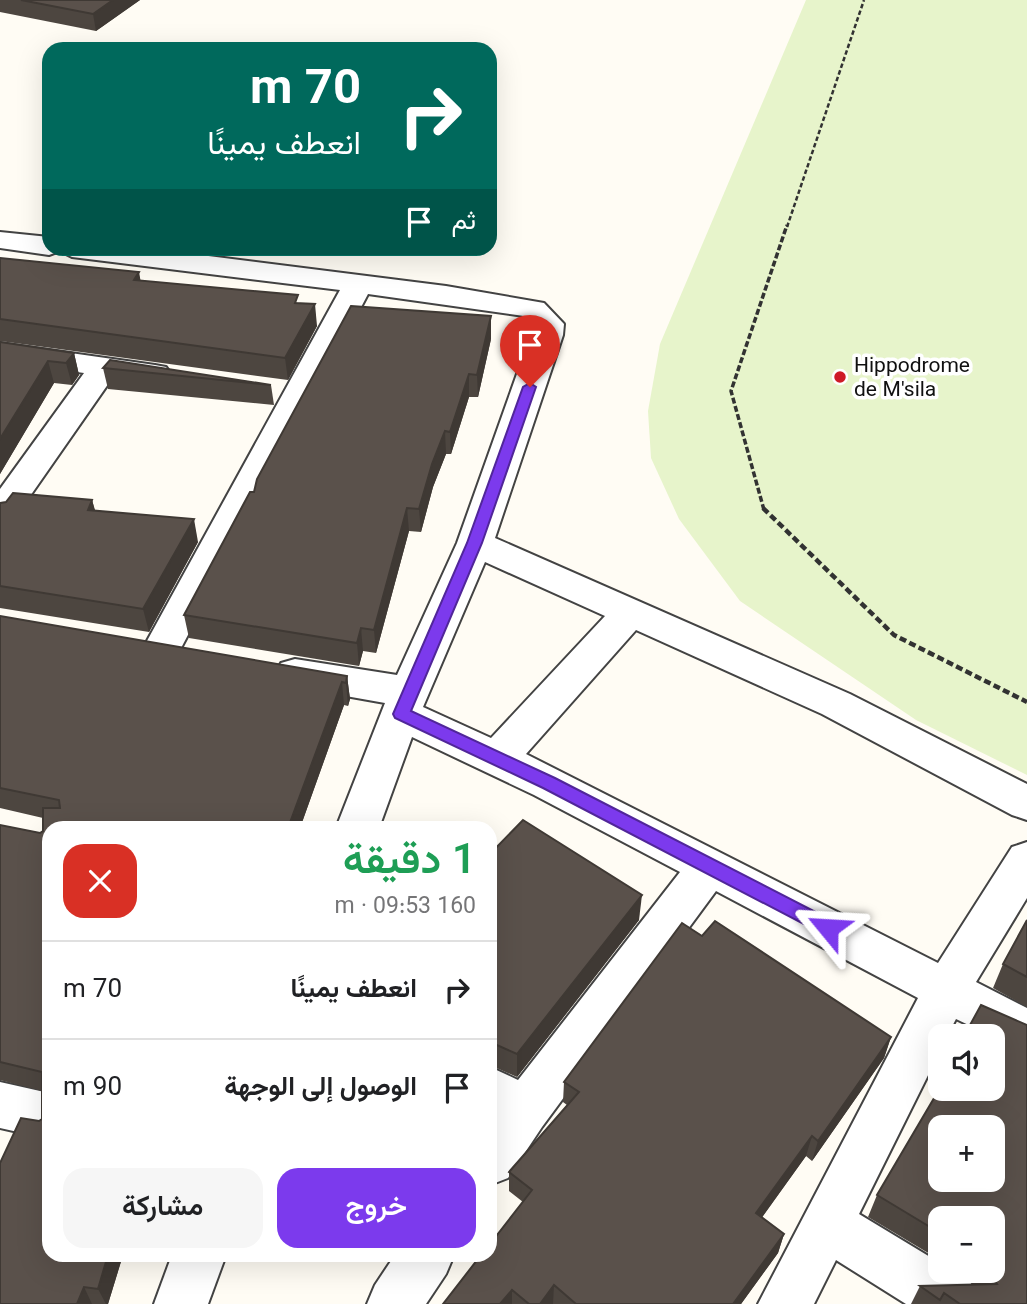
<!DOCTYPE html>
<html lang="ar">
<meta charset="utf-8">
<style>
:root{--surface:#fff;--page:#f6f6f6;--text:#202124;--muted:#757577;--line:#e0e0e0;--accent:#7c3aed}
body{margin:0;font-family:Georgia,Vazirmatn,serif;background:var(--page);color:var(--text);direction:rtl;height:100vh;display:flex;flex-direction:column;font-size:26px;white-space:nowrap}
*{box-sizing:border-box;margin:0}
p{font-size:23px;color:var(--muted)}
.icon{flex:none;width:38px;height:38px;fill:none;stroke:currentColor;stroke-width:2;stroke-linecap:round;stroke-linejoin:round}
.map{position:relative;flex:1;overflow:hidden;direction:ltr}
.details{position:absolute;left:42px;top:821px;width:455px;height:441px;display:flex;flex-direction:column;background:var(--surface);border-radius:21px;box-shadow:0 7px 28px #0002;direction:rtl}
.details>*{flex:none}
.top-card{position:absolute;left:42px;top:42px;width:455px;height:214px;border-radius:21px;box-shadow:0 7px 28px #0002;direction:rtl;background:#00695c;color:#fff;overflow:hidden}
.tools{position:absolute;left:928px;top:1024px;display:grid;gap:14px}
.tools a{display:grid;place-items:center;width:77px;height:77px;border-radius:14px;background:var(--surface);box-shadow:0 7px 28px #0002;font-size:35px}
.pin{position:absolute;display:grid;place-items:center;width:60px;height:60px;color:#fff;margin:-72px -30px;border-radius:50% 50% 50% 0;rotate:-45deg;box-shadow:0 0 7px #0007}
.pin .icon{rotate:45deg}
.me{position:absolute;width:77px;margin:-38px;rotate:297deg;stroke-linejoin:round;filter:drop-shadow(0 0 5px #0008)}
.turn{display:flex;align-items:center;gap:24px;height:147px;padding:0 21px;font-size:32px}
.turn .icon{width:91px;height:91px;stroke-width:2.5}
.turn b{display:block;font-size:49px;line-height:60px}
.then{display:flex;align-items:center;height:66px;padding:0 21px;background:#0003;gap:14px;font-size:26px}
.round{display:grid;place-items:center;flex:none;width:74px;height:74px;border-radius:21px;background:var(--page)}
.summary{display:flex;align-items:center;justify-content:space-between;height:119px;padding:0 21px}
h1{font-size:42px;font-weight:600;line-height:52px;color:#1e9e55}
.action{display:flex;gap:14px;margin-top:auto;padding:14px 21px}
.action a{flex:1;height:80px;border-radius:21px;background:var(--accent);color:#fff;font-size:28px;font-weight:600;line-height:80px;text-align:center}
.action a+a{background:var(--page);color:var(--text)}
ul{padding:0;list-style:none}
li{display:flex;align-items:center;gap:21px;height:98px;padding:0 21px;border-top:2px solid var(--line)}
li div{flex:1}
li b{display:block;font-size:26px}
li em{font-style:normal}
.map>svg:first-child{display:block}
.pitch{fill:#e7f4cb}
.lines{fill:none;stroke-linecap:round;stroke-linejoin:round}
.minor-casing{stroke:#434343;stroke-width:4}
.path-far2{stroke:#323232;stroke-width:2.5;stroke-dasharray:4.5 2.5;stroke-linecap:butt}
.path-far1{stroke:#323232;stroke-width:3.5;stroke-dasharray:6 2.5;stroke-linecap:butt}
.path{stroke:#323232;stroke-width:4.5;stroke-dasharray:7 3.5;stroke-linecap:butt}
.minor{fill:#fff;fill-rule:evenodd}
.wall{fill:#4d4640}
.shaded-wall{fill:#3f3934}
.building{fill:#5a514b;stroke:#3f3934;stroke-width:2;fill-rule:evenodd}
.route{fill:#7c3aed;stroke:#51269a;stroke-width:2}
.poi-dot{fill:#ce1a27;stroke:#fff;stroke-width:2.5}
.labels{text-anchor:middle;stroke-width:7;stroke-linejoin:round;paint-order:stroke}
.poi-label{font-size:21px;fill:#101010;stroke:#fff;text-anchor:start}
</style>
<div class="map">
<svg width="1027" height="1304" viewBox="0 0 1027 1304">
<rect width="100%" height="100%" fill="#fffcf4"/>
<path class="pitch" d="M 806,0 L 1027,0 L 1027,775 L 916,720 L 740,601 L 679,519 L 651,458 L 648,411 L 660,344 Z"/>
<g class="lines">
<g class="minor-casing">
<g id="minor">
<path d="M 0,232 L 49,237 L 49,248 L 145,248 L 446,286 L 544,303 L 564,324 L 563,335 L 495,538 L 850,694 L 1027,784 L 1027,820 L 1012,815 L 822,714 L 636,630 L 526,754 L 938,963 L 1012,847 L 1027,842 L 1027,898 L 976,982 L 1027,1008 L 1027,1053 L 956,1019 L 947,1036 L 940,1036 L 940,1051 L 859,1214 L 940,1263 L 940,1270 C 963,1270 975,1284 983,1304 L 906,1304 L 836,1260 L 814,1304 L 758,1304 L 918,998 L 716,891 L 542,1127 L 508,1178 L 490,1185 L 490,1067 L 518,1080 L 680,872 L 534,795 L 412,737 L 379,828 L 336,828 L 385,703 L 295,687 L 281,683 L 275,673 L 281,663 L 295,659 L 397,675 L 457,543 L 534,326 L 524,316 L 368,294 L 180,650 L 175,660 L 161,664 L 147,660 L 142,650 L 340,290 L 72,257 L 60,251 L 49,255 L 0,248 ZM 485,562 L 605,616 L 491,738 L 423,707 Z"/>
<path d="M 0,343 L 155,365 L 166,367 L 171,374 L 166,381 L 155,383 L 113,377 L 12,522 L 0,526 L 0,489 L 84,373 L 0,361 Z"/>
<path d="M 0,1082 L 49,1093 L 49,1139 L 0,1128 Z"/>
<path d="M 172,1255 L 226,1255 L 208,1304 L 154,1304 Z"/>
<path d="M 395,1255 L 454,1255 L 446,1274 L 426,1304 L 367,1304 L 375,1285 Z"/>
</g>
</g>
<path class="path-far2" d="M 787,227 L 864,0"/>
<path class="path-far1" d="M 764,510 L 731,391 L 787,225"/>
<path class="path" d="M 763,508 L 894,635 L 1027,702"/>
<use href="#minor" class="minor"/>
</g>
<g class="wall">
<path d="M 0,0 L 140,0 L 96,31 L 0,12 Z"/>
<path d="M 233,248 L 277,248 L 275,252 Z"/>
<path d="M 0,258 L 141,281 L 299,303 L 317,326 L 288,380 L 0,341 Z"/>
<path d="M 491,339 L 478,397 L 469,397 L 451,454 L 446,454 L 433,487 L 421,532 L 409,531 L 376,653 L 363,651 L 359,666 L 189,638 L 184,615 L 254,492 Z"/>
<path d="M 0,342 L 74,353 L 79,375 L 72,385 L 54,383 L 0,474 Z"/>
<path d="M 103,368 L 271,385 L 274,405 L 108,389 Z"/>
<path d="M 92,500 L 95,510 L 198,542 L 149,632 L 0,608 L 0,503 Z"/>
<path d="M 0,616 L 347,676 L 350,699 L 348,706 L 344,705 L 300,828 L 49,828 L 123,1255 L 108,1304 L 0,1304 L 39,1121 L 42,1119 L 42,1091 L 0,1080 L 0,825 L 40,833 L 43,831 L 43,818 L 0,808 Z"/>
<path d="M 490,854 L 639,920 L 517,1077 L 490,1065 Z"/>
<path d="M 1027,920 L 1027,1007 L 993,988 L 1003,964 Z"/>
<path d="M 702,936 L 891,1037 L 884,1058 L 812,1161 L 806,1156 L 762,1217 L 784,1234 L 778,1253 L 741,1304 L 443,1304 L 523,1202 L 509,1191 L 509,1172 L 567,1105 L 563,1102 L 564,1082 Z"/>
<path d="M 940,1088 L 1027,1304 L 911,1304 L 920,1286 L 973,1285 L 969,1277 L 957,1270 L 992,1270 L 992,1218 L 940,1218 L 940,1260 L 868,1217 L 877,1195 Z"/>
</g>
<g class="shaded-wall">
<path d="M 113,0 L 140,0 L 96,31 L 93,14 Z"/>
<path d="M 139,272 L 143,294 L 134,280 Z"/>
<path d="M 315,304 L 317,326 L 288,380 L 285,358 Z"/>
<path d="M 491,316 L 491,339 L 478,397 L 477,375 Z"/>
<path d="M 74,353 L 79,375 L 72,385 L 66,363 Z"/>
<path d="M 48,361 L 54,383 L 0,474 L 0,439 Z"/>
<path d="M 469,374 L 469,397 L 451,454 L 450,432 Z"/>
<path d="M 445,431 L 446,454 L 433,487 L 421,532 L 419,509 L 432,464 Z"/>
<path d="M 92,500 L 98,523 L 88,510 Z"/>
<path d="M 407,508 L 409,531 L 376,653 L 374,630 Z"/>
<path d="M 194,519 L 198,542 L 149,632 L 143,609 Z"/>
<path d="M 361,628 L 363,651 L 359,666 L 357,643 Z"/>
<path d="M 347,676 L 350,699 L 348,706 L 346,683 Z"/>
<path d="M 342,682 L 344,705 L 300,828 L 288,828 Z"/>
<path d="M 642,895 L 639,920 L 517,1077 L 517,1054 Z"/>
<path d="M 891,1037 L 884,1058 L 812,1161 L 818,1141 Z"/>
<path d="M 812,1136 L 806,1156 L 751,1233 L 756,1213 Z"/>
<path d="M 784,1234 L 778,1253 L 741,1304 L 733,1304 Z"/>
<path d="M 108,1255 L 123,1255 L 108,1304 L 106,1304 L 98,1289 Z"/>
<path d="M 554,1285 L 553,1304 L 540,1304 Z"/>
<path d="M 84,1287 L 92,1304 L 77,1304 Z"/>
<path d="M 512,1290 L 512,1304 L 500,1304 Z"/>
</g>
<g class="building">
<path d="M 21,0 L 113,0 L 93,14 Z"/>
<path d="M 0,258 L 139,272 L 134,280 L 298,295 L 295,303 L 315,304 L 285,358 L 0,319 Z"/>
<path d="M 351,306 L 491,316 L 477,375 L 469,374 L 450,432 L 445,431 L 432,464 L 419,509 L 407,508 L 374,630 L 361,628 L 357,643 L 184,615 L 250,492 L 254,492 L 257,479 Z"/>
<path d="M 0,342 L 74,353 L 66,363 L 48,361 L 0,439 Z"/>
<path d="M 110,360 L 271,385 L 103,368 Z"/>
<path d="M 13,493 L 92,500 L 88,510 L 194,519 L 143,609 L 0,586 L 0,503 L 6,502 Z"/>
<path d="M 0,616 L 347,676 L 346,683 L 342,682 L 288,828 L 49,828 L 49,1255 L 108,1255 L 98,1289 L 84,1287 L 77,1304 L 0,1304 L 0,1163 L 21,1118 L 39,1121 L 42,1119 L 42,1072 L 0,1062 L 0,825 L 40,833 L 43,831 L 43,808 L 60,808 L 59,800 L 0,788 Z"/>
<path d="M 523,820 L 642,895 L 517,1054 L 490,1042 L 490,854 Z"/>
<path d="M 1027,920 L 1027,977 L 1003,964 Z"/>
<path d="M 715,921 L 891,1037 L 818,1141 L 812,1136 L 756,1213 L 784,1234 L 733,1304 L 576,1304 L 554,1285 L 540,1304 L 529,1304 L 512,1290 L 500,1304 L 443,1304 L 481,1255 L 490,1255 L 490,1244 L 532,1190 L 509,1172 L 579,1092 L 564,1082 L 682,923 L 702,936 Z"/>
<path d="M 981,1005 L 1027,1025 L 1027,1304 L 960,1304 L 944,1293 L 940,1300 L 920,1286 L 997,1284 L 989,1270 L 992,1270 L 992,1218 L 940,1218 L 940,1233 L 877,1195 L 940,1088 L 992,1088 L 992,1036 L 964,1036 ZM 940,1127 L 992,1127 L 992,1180 L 940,1180 Z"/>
</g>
<path class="route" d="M 530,383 L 536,387 L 482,543 L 411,711 L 555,778 L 835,922 L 837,928 L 835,933 L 821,933 L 543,788 L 395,718 L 393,714 L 467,543 L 523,387 Z"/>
<circle class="poi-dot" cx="840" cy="377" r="7"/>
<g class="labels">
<g class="poi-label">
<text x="854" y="372">Hippodrome<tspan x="854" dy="24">de M'sila</tspan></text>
</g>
</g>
</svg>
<div class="tools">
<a><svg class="icon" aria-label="sound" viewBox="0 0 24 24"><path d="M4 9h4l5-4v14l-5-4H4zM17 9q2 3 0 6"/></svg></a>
<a>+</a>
<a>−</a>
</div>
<div class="pin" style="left:530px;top:387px;background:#d93025"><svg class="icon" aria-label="arrive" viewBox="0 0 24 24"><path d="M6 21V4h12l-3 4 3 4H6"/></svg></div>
<svg class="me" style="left:828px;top:928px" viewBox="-20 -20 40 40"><path d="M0-17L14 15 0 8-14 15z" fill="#7c3aed" stroke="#fff" stroke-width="4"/></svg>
<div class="top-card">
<div class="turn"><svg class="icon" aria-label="right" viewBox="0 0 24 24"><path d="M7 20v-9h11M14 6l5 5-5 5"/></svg><div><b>70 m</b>انعطف يمينًا</div></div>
<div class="then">ثم<svg class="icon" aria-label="arrive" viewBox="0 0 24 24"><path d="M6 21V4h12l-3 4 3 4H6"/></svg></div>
</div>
<section class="details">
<div class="summary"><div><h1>1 دقيقة</h1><p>160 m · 09:53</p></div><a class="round" style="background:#d93025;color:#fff"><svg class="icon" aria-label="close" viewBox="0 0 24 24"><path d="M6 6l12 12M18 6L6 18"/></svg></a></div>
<ul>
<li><svg class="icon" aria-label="right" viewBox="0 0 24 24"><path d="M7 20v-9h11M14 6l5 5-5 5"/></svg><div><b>انعطف يمينًا</b></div><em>70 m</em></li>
<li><svg class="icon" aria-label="arrive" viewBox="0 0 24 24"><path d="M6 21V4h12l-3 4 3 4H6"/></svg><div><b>الوصول إلى الوجهة</b></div><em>90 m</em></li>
</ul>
<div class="action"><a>خروج</a><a>مشاركة</a></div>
</section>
</div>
